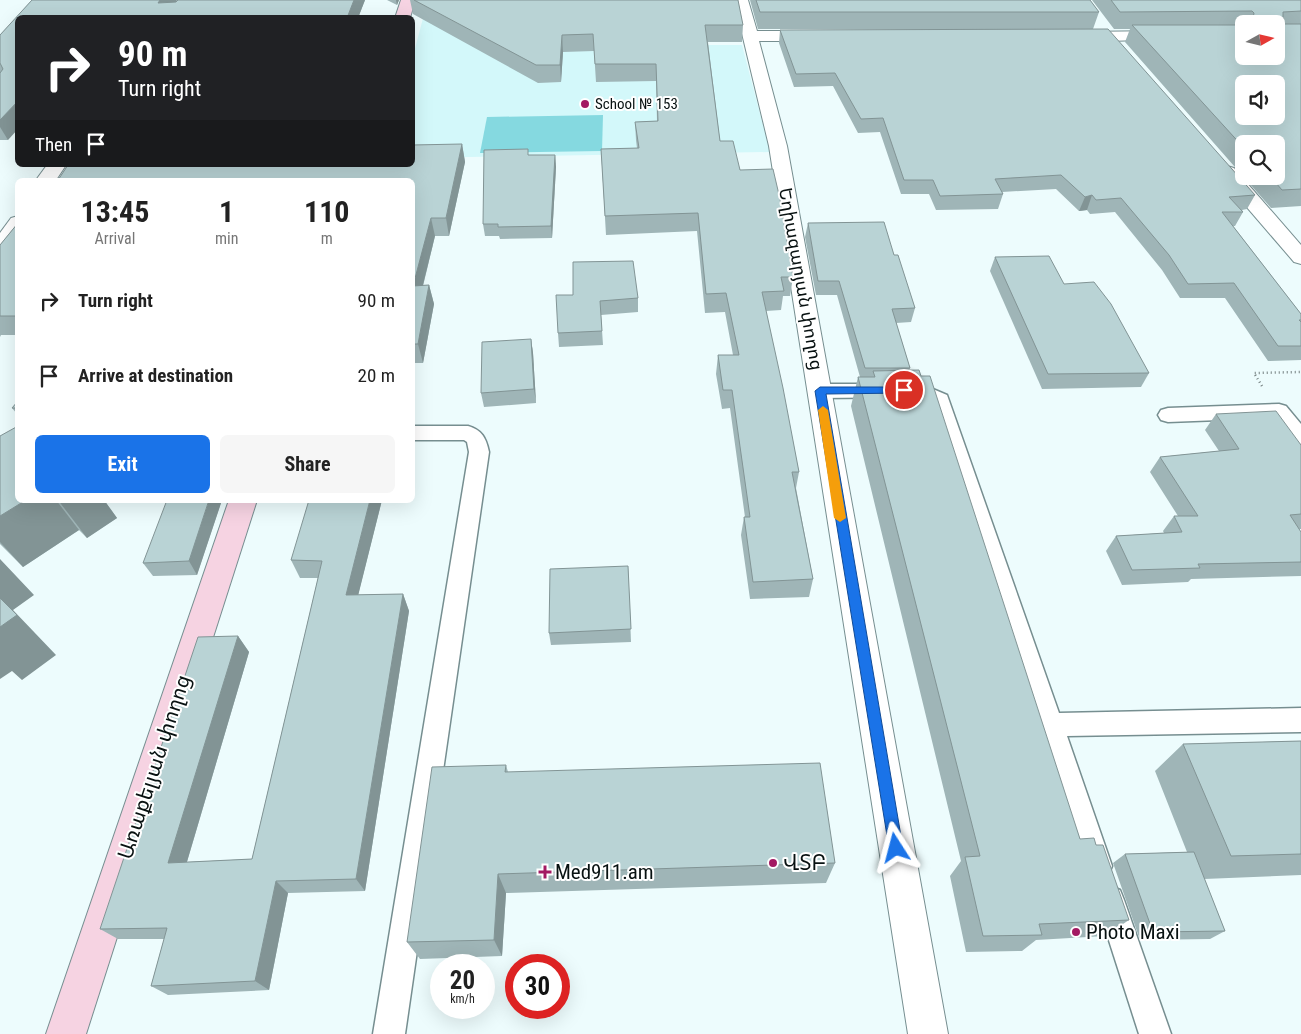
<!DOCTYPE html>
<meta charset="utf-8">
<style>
:root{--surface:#fff;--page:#f6f6f6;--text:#222;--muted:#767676;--accent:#1a73e8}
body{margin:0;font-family:"Roboto Condensed","Noto Sans Armenian",sans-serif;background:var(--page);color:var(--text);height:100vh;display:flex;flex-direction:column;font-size:19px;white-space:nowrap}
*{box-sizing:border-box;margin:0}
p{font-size:16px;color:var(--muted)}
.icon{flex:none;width:28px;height:28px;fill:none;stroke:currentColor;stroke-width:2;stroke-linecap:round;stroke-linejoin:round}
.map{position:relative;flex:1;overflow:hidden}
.drawer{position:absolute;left:15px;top:178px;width:400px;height:325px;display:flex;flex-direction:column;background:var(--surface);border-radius:8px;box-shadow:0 5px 20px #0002}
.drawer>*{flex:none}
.banner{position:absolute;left:15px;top:15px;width:400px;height:152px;border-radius:8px;box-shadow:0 5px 20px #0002;background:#202124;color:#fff;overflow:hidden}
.needle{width:32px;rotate:82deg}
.tools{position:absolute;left:1235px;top:15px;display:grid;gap:10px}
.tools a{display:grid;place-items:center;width:50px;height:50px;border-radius:8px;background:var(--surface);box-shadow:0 5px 20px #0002;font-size:25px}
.speed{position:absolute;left:430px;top:954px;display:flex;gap:10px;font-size:25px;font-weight:700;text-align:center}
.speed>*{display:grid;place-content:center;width:65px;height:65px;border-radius:50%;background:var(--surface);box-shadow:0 5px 20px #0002;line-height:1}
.speed small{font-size:12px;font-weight:400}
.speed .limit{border:8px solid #d22;background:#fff;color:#111}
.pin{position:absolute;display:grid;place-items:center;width:42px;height:42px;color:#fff;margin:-21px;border:2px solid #fff;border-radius:50%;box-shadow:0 1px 5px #0007}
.me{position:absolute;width:55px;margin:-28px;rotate:351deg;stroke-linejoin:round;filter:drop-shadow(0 0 4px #0008)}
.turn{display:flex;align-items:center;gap:18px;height:105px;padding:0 20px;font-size:22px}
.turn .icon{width:65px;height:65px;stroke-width:2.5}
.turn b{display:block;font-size:35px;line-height:42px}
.then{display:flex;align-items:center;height:48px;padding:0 20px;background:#0003;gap:10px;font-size:19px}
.eta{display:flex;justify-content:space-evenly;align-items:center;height:85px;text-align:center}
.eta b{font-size:30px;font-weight:700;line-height:35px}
.cta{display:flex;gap:10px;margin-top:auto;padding:10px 20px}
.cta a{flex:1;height:58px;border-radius:8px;background:var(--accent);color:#fff;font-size:20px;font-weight:700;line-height:58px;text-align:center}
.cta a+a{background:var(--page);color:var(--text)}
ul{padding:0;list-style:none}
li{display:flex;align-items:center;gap:15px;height:75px;padding:0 20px}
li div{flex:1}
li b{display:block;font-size:19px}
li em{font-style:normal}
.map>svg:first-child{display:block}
.built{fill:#d3f8fa}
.green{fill:#85d9e0}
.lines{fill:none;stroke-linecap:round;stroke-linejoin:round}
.lane-casing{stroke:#768e90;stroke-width:3}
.street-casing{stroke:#768e90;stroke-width:2}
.secondary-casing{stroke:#768e90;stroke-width:2}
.path{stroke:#748080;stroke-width:2.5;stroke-dasharray:1 3;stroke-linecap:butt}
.lane{fill:#fff;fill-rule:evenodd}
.street{fill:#fff;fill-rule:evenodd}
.secondary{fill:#f6d3e2;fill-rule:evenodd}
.wall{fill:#9fb5b7;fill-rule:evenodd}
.shaded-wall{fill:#829495}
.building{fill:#b9d3d5;stroke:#829495;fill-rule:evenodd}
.route{fill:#1a73e8;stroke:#114b97}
.slow{fill:#f59e0b}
.poi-dot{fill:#a31962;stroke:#fff;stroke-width:2}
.labels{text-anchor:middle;stroke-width:4;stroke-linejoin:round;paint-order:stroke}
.far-poi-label{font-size:15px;fill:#081111;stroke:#fff;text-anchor:start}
.street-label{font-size:18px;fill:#081111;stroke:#fff}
.near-street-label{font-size:21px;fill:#081111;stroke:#fff}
.near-poi-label{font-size:21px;fill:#081111;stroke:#fff;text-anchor:start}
</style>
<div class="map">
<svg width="1301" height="1034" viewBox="0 0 1301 1034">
<rect width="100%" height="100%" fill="#edfcfd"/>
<path class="built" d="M 564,0 L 704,45 L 742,45 L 770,152 L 413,158 L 413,56 L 426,7 Z"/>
<path class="green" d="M 603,115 L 602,151 L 480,153 L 487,117 Z"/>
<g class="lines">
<g class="lane-casing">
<g id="lane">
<path d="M 820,384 L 921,384 L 947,395 L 1059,713 L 1301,708 L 1301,732 L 1067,736 L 1112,866 L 1108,876 L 1098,880 L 1088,876 L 932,404 L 918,397 L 820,398 L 813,396 L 811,391 L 813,386 Z"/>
<path d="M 1279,404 L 1286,406 L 1301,424 L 1301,444 L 1294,442 L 1274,418 L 1168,422 L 1161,420 L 1158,415 L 1161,410 L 1168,408 Z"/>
<path d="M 412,426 L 468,426 C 482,430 486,438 489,452 L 405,1034 L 373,1034 L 469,452 L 467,442 L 464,440 L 412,440 Z"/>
<path d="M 1110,886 L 1120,890 L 1124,900 L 1171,1034 L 1139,1034 L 1096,900 L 1100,890 Z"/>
</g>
</g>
<g class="street-casing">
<g id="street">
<path d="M 734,0 L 748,0 L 757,31 L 817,31 L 825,36 L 817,41 L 759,41 L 787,146 L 948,1034 L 908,1034 L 769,146 Z"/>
<path d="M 1165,31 L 1173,36 L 1171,39 L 1078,42 L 1070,37 L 1078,32 Z"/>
<path d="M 47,165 L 66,165 L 56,180 L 36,180 Z"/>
<path d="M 1227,166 L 1234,168 L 1301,245 L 1301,264 L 1294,262 L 1220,176 L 1217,172 L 1220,168 Z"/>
<path d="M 18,216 L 18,238 L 7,252 L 0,254 L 0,233 L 11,218 Z"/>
</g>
</g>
<g class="secondary-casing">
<g id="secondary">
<path d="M 401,0 L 415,0 L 410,18 L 395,18 Z"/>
<path d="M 229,500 L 257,500 L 86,1034 L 46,1034 Z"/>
</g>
</g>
<path class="path" d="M 1262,386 L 1254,373 L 1301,372"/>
<use href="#lane" class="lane"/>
<use href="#street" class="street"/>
<use href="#secondary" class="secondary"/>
</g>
<g class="wall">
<path d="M 32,0 L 177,0 L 175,2 L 365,0 L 358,18 L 18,18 L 8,140 L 0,140 L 0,35 Z"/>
<path d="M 387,0 L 399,0 L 397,5 Z"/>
<path d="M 410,0 L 738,0 L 743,25 L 742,42 L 708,42 L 720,141 L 740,170 L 793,277 L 790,296 L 783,296 L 781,310 L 766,311 L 799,472 L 796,488 L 813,579 L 809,597 L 750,599 L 741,535 L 744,517 L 745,517 L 730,408 L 722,409 L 716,374 L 718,355 L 733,355 L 725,312 L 705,313 L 697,231 L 606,235 L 601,149 L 637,148 L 636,140 L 635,122 L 657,121 L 656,81 L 596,82 L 594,51 L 563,52 L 561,82 L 538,83 L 413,14 Z"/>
<path d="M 750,0 L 1090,0 L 1099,12 L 1093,29 L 1255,195 L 1247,209 L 1242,210 L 1243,212 L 1235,226 L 1233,226 L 1301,314 L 1301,360 L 1268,361 L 1225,298 L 1180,298 L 1162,270 L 1115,212 L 1090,214 L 1087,210 L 1079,211 L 1056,189 L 1002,192 L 1003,194 L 998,209 L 936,210 L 929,194 L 901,194 L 880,132 L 858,133 L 833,86 L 794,87 L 779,43 L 780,30 L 999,29 L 758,29 Z"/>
<path d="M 1092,0 L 1301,0 L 1301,206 L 1271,208 L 1125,42 L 1130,29 L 1114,29 ZM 1244,24 L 1276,24 L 1244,56 ZM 1244,144 L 1276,176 L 1244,176 Z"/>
<path d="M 462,144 L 465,162 L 449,236 L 435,236 L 423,286 L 429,285 L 434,304 L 423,363 L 415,363 L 412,373 L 412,165 Z"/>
<path d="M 529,155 L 555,155 L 556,167 L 552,238 L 500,239 L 499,236 L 485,236 L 483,224 Z"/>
<path d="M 18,223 L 18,335 L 1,335 L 0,337 L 0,245 Z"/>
<path d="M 808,223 L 894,255 L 915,308 L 911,322 L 896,323 L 910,368 L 909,370 L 1080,839 L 1096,845 L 1129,920 L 1105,936 L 1036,940 L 1022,951 L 966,952 L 950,876 L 961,861 L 851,406 L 858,377 L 860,377 L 837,295 L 816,295 L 805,237 Z"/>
<path d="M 995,257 L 1064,284 L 1149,373 L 1141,387 L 1042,389 L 990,271 Z"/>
<path d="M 573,295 L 638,298 L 638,312 L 601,315 L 603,345 L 559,347 L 558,333 Z"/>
<path d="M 531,339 L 533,353 L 536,403 L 484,407 L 481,393 Z"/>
<path d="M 18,401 L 18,415 L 12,408 Z"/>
<path d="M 1216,414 L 1301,445 L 1301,529 L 1299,529 L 1301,532 L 1301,576 L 1191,579 L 1188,582 L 1122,585 L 1106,551 L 1116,536 L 1164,533 L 1163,531 L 1174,516 L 1178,516 L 1150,472 L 1160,457 L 1219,451 L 1205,430 Z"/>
<path d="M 0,436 L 18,500 L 104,500 L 117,518 L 87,538 L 79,530 L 23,567 L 0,544 Z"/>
<path d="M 222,500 L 197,575 L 153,576 L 143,563 Z"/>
<path d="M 382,500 L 358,595 L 403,594 L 409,611 L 365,891 L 288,893 L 269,990 L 168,995 L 151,986 L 164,939 L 118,939 L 100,929 L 238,636 L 249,652 L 187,862 L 252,859 L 318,578 L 300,578 L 291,560 Z"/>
<path d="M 628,566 L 631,642 L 551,645 L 549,633 Z"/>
<path d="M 1301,741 L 1301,875 L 1204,879 L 1225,931 L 1210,939 L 1140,940 L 1113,863 L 1125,854 L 1187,852 L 1155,771 L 1183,744 Z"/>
<path d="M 506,765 L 508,772 L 835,863 L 826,883 L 506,893 L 502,956 L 420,959 L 407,942 Z"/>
</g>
<g class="shaded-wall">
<path d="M 160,0 L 177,0 L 166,18 L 158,3 Z"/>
<path d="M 354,0 L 365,0 L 358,18 L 347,18 Z"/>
<path d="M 396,0 L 399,0 L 397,5 Z"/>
<path d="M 562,35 L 563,52 L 561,82 L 560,65 Z"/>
<path d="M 18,101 L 18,129 L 8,140 L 0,127 L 0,120 Z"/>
<path d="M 462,144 L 465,162 L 449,236 L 446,218 Z"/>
<path d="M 555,155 L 556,167 L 552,238 L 551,226 Z"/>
<path d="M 1092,195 L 1087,210 L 1079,211 L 1085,197 Z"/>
<path d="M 431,218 L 435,236 L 418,305 L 413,286 Z"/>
<path d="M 429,285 L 434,304 L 423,363 L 418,344 Z"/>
<path d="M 531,339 L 533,353 L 536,403 L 534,389 Z"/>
<path d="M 412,354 L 415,363 L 412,373 Z"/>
<path d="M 26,500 L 56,500 L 79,530 L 23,567 L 0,542 L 0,516 Z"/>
<path d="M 58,500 L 104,500 L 117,518 L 87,538 Z"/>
<path d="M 209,500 L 222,500 L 197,575 L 189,561 Z"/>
<path d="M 370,500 L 382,500 L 354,612 L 346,595 Z"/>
<path d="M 0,559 L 34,595 L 13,610 L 56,655 L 22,680 L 12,671 L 0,679 Z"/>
<path d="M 403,594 L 409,611 L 365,891 L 356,879 Z"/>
<path d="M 238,636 L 249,652 L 183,875 L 168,863 Z"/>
<path d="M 498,874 L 506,893 L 502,956 L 494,940 Z"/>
<path d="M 276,881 L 288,893 L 269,990 L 255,981 Z"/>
</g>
<g class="building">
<path d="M 32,0 L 160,0 L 158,3 L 176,2 L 178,0 L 354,0 L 347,18 L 18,18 L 18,101 L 0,120 L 0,73 L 3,69 L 0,63 L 0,35 Z"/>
<path d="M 414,0 L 738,0 L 743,25 L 705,25 L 720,141 L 733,141 L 740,170 L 773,169 L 780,199 L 793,277 L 781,277 L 784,291 L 762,292 L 783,388 L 799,472 L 792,472 L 813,579 L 753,582 L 744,517 L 750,517 L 732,390 L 723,390 L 718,355 L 739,355 L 726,293 L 706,294 L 698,213 L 605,216 L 601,149 L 639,148 L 635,122 L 658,121 L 656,64 L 595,64 L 593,34 L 562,35 L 560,65 L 536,65 Z"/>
<path d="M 756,0 L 1090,0 L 1099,12 L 760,12 Z"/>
<path d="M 1111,0 L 1301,0 L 1301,11 L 1283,12 L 1283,24 L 1301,24 L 1301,189 L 1282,190 L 1270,176 L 1276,176 L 1276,144 L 1244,144 L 1244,148 L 1132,25 L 1244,25 L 1244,56 L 1276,56 L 1276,24 L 1252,24 L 1254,13 L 1252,11 L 1120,12 ZM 1244,84 L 1276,84 L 1276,116 L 1244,116 Z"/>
<path d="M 1108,29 L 1255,195 L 1229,197 L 1243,212 L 1222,212 L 1301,314 L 1301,320 L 1299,320 L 1301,322 L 1301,346 L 1278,346 L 1234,283 L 1188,284 L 1169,255 L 1121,198 L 1096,200 L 1092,195 L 1085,197 L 1061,175 L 995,179 L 1003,194 L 940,196 L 933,180 L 904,180 L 883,118 L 861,119 L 835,73 L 796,74 L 780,30 Z"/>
<path d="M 462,144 L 446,218 L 431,218 L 413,286 L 429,285 L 418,344 L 412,344 L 412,180 L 58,180 L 68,165 L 412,165 L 412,145 Z"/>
<path d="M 528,149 L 528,155 L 555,155 L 551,226 L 498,227 L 498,224 L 483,224 L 484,150 Z"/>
<path d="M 884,222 L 894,255 L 898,255 L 915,308 L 892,309 L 910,368 L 865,368 L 839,281 L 818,281 L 808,223 Z"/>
<path d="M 18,223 L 18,316 L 0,316 L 0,245 Z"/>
<path d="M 1049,256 L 1064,284 L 1094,282 L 1111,304 L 1149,373 L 1048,374 L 995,257 Z"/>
<path d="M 633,261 L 638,298 L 600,301 L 602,331 L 558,333 L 556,295 L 573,295 L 573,262 Z"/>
<path d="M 531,339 L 534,389 L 481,393 L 482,342 Z"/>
<path d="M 919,370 L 921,376 L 930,376 L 1080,839 L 1094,838 L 1096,845 L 1103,845 L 1129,920 L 1039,924 L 1042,935 L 983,936 L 965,857 L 980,856 L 858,377 L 875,377 L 873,371 Z"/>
<path d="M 18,401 L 18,408 L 12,408 Z"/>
<path d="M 1276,411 L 1301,445 L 1301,514 L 1290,515 L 1301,532 L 1301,562 L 1198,564 L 1200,568 L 1132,570 L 1116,536 L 1182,532 L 1174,516 L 1198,516 L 1160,457 L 1239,449 L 1216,414 Z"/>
<path d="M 18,426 L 18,500 L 26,500 L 0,516 L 0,436 Z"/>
<path d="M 167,500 L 209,500 L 189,561 L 143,563 Z"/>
<path d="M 309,500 L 370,500 L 346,595 L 403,594 L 356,879 L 276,881 L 255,981 L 151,986 L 167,928 L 100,929 L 198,637 L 238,636 L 168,863 L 252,859 L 322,561 L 291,560 Z"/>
<path d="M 628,566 L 631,629 L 549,633 L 550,569 Z"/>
<path d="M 0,598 L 17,615 L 0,627 Z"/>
<path d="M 1301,741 L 1301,854 L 1231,856 L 1183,744 Z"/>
<path d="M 820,763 L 835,863 L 498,874 L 494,940 L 407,942 L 432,767 L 506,765 L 505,772 Z"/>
<path d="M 1194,852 L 1225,931 L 1153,932 L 1125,854 Z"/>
</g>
<path class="route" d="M 820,387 L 904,387 L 910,390 L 904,393 L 826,394 L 903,848 L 901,853 L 896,855 L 891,853 L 889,848 L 815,391 Z"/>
<path class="slow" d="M 823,406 L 828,410 L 846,518 L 840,522 L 834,518 L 818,410 Z"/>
<g class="poi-dot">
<circle cx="585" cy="104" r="5"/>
<circle cx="773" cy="863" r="5"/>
<path d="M542.5 864.5h5v5h5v5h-5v5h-5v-5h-5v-5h5z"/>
<circle cx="1076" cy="932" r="5"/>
</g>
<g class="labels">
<g class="far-poi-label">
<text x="595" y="109">School № 153</text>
</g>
<g class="street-label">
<text transform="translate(801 279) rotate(80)" y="6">Եղիազարյան փողոց</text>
</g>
<g class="near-street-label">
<text transform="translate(154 767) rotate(-72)" y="7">Առաքելյան փողոց</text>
</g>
<g class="near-poi-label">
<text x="783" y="870">ՎՏԲ</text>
<text x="555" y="879">Med911.am</text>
<text x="1086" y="939">Photo Maxi</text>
</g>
</g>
</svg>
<div class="tools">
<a><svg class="needle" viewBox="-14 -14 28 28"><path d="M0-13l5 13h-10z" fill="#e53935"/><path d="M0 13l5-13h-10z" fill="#767676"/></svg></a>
<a><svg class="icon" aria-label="sound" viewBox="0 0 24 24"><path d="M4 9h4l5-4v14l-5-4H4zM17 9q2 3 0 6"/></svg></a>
<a><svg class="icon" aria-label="search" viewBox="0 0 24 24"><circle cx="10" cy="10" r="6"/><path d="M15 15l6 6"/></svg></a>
</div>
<div class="speed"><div>20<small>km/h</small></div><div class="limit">30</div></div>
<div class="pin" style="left:904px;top:390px;background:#d93025"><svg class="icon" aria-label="arrive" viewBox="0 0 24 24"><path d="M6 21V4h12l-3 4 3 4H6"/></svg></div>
<svg class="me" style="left:896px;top:848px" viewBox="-20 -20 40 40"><path d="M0-17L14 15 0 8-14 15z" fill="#1a73e8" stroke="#fff" stroke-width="4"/></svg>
<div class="banner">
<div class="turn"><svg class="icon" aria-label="right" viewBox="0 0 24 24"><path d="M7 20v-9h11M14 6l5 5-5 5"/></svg><div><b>90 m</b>Turn right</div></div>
<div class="then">Then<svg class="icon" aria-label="arrive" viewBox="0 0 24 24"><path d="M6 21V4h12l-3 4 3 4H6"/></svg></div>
</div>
<section class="drawer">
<div class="eta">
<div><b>13:45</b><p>Arrival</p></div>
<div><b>1</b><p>min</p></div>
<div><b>110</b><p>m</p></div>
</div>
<ul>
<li><svg class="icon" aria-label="right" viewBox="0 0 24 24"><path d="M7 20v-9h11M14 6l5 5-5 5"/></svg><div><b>Turn right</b></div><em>90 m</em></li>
<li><svg class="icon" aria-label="arrive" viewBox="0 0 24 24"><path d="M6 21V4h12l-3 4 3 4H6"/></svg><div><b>Arrive at destination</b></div><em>20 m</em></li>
</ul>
<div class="cta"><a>Exit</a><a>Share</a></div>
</section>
</div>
